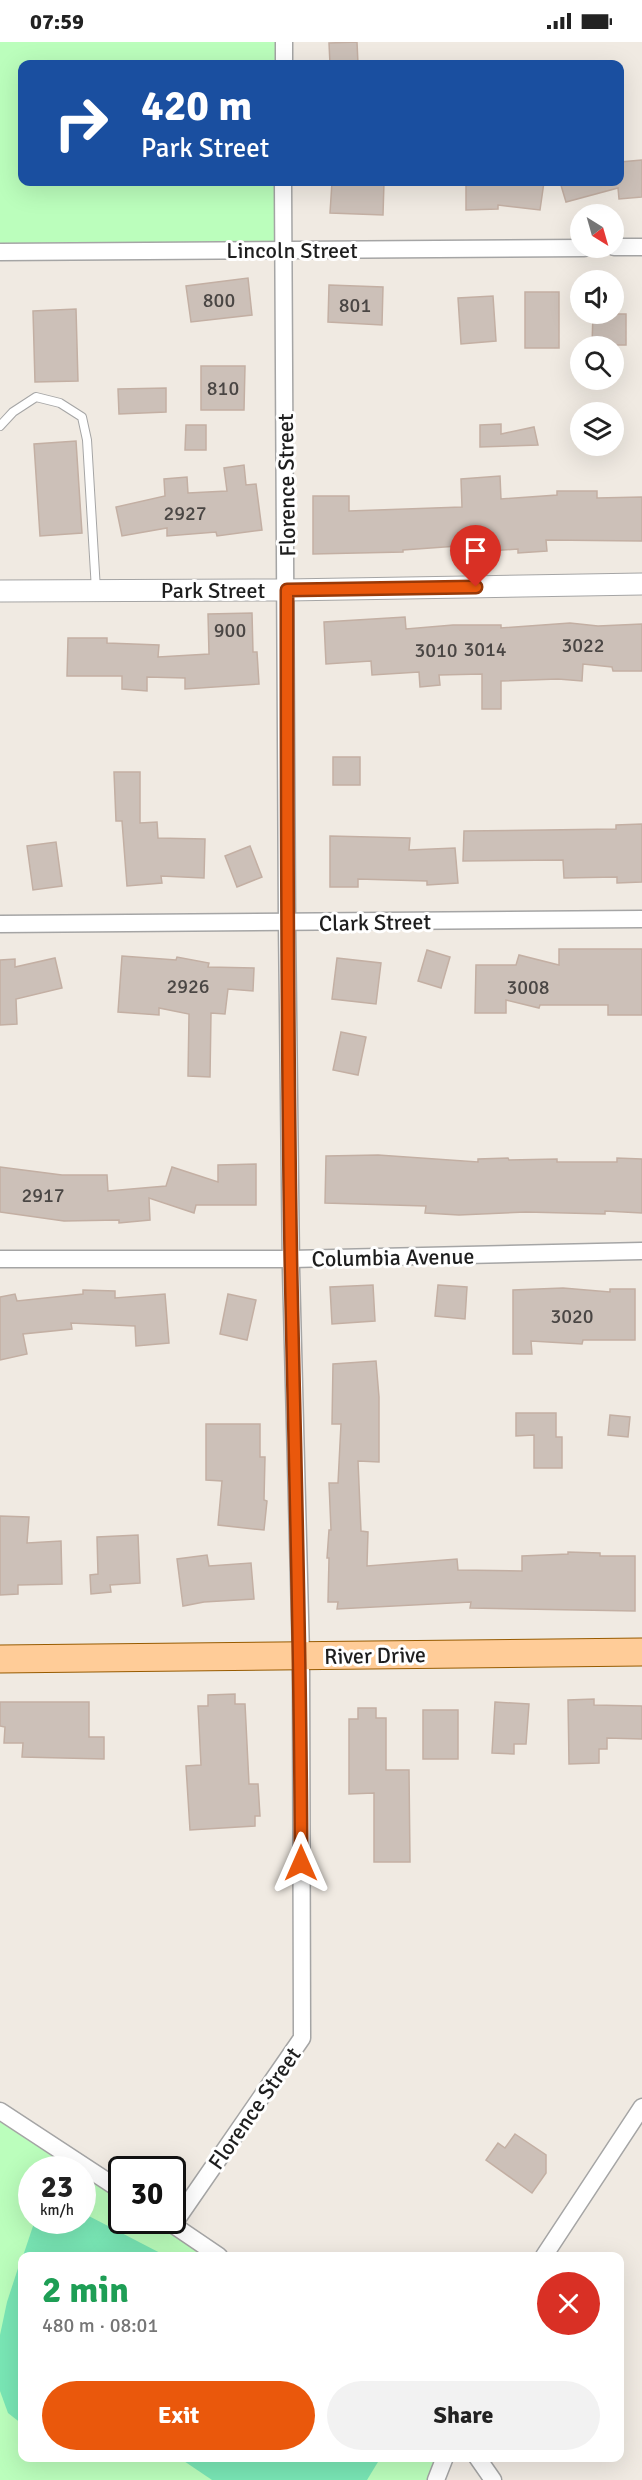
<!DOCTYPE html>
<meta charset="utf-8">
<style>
:root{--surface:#fff;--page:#f2f2f2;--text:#222;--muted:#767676;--accent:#ea580c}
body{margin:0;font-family:Signika,sans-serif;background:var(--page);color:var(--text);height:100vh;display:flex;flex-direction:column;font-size:22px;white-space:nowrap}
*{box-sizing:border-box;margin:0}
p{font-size:20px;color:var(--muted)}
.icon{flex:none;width:33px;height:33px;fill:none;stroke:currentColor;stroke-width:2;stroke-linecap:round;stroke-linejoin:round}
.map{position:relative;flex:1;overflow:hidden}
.panel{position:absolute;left:18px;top:2210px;width:606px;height:210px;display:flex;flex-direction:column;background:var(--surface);border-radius:12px;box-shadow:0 6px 24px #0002}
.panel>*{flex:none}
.banner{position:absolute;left:18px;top:18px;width:606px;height:126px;border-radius:12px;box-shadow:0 6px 24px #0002;background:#1a4fa0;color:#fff;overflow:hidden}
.needle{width:39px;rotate:143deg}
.fabs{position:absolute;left:570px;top:162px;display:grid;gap:12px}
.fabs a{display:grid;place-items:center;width:54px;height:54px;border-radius:50%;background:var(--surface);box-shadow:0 6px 24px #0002;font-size:30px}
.speed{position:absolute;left:18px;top:2114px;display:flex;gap:12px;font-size:30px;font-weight:700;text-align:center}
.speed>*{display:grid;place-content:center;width:78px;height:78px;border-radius:50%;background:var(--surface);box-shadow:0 6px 24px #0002;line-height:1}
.speed small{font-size:15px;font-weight:400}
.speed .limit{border:3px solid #111;border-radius:9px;background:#fff;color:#111}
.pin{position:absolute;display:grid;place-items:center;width:51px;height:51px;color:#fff;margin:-62px -26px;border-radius:50% 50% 50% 0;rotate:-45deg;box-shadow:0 0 6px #0007}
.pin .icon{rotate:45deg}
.me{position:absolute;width:66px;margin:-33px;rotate:0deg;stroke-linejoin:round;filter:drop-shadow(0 0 4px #0008)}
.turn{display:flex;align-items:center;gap:21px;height:126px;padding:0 24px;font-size:27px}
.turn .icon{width:78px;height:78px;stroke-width:2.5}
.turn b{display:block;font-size:42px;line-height:51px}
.round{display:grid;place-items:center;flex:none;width:63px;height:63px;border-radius:32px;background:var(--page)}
.head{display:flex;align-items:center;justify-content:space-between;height:102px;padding:0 24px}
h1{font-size:36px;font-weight:800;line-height:45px;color:#1e9e55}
.action{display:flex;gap:12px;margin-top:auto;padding:12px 24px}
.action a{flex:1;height:69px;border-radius:36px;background:var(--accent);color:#fff;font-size:24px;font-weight:800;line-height:69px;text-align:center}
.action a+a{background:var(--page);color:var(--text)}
.status{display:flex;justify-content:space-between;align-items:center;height:42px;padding:0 30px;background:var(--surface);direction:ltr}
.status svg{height:16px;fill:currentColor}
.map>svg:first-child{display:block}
.park{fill:#bbfebc;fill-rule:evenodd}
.pitch{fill:#79e6b5}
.building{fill:#ccc0b8;stroke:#c3afa3;stroke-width:1.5}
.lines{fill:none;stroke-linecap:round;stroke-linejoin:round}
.service-casing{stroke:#a5a5a5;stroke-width:10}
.minor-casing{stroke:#a5a5a5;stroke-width:19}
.tertiary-casing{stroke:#a5a5a5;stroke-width:23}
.primary-casing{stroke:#975b00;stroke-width:29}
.service{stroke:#fff;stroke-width:8}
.minor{stroke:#fff;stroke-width:16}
.tertiary{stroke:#fff;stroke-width:21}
.primary{stroke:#ffcc98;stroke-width:27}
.route-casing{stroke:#983908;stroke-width:15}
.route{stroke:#ea580c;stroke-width:10}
.labels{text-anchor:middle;stroke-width:6;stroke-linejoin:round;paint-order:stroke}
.number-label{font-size:20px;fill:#4a4644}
.street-label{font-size:22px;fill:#1e1e1e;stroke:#fff}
</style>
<div class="status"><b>07:59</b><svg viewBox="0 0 49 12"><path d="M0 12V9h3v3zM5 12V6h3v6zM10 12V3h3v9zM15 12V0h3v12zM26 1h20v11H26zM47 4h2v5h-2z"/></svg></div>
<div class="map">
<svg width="642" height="2438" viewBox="0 0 642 2438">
<rect width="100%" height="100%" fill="#f0eae2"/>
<g class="park">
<path d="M 0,0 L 284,0 L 284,22 L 22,22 L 22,140 L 283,140 L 283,208 L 0,210 Z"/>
<path d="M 0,2069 L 121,2149 L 122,2178 L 166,2178 L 219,2214 L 22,2214 L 22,2415 L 445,2415 L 437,2438 L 0,2438 ZM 32,2127 L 82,2127 L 82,2178 L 32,2178 Z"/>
</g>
<g class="pitch">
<path d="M 83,2171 L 166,2214 L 23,2214 L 35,2178 L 82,2178 Z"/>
<path d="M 22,2214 L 22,2382 L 8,2371 L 0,2349 L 0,2293 L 7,2260 Z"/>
<path d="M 178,2415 L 381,2415 L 367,2438 L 212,2438 Z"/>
</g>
<g class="building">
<path d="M 357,0 L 358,22 L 330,22 L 329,1 Z"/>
<path d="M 642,118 L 642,155 L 619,157 L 618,146 L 566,160 L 560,140 L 620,140 L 620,120 Z"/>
<path d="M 332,140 L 384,140 L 383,173 L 330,171 Z"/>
<path d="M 466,140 L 544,140 L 540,168 L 498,163 L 498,167 L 466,168 Z"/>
<path d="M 248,236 L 252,273 L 191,280 L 186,244 Z"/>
<path d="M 329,243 L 383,245 L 382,283 L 328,280 Z"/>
<rect x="525" y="250" width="34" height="56"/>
<path d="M 493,254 L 496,299 L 461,302 L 458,256 Z"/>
<path d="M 76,267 L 78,339 L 35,340 L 33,269 Z"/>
<path d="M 593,272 L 626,272 L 626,303 L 592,303 Z"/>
<path d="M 201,324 L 245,324 L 244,368 L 201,368 Z"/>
<path d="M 166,346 L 166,370 L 119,372 L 118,347 Z"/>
<path d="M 501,382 L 501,392 L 534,385 L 538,403 L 480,405 L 480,383 Z"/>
<path d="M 186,383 L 206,383 L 206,408 L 185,408 Z"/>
<path d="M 76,399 L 82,491 L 40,494 L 34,402 Z"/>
<path d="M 244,423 L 246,443 L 256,442 L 262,488 L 217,494 L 216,490 L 167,494 L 167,486 L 122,494 L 116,465 L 165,454 L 164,437 L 187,435 L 188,451 L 227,449 L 224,426 Z"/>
<path d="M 500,434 L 501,457 L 557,453 L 557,449 L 597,449 L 597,456 L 642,455 L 642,499 L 546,498 L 547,509 L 518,511 L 518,507 L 473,510 L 472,503 L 403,508 L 403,510 L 313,512 L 313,454 L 349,454 L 349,469 L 462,465 L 461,437 Z"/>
<path d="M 252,571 L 253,610 L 257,610 L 259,642 L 185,647 L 185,636 L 147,635 L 147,649 L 122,647 L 122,634 L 67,634 L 68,596 L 107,596 L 107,601 L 159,603 L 158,615 L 209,612 L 208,572 Z"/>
<path d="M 405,575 L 406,587 L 453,583 L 501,583 L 501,586 L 570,581 L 598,584 L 642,582 L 642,629 L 613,629 L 612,625 L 583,622 L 582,639 L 558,637 L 501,639 L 501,667 L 482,667 L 482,632 L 439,633 L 440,643 L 420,645 L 419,630 L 372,633 L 371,619 L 326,622 L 324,580 Z"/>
<rect x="333" y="715" width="27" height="28"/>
<path d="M 114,730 L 140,730 L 140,781 L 157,780 L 158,796 L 205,797 L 204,836 L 161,834 L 162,841 L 127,844 L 122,779 L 116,779 Z"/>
<path d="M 642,782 L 642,840 L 617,841 L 617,835 L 564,836 L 563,818 L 463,819 L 464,789 L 616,787 L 616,783 Z"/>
<path d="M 330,794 L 410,796 L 409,808 L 455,806 L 458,841 L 427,843 L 427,839 L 358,837 L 358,845 L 330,845 Z"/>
<path d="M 56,800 L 62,844 L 33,848 L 27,804 Z"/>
<path d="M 250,804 L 262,835 L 237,845 L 225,814 Z"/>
<path d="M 559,907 L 642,907 L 642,973 L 608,973 L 608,963 L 540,963 L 539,966 L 506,958 L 506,971 L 475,971 L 476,923 L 516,923 L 519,913 L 559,923 Z"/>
<path d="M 427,908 L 450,915 L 441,946 L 418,939 Z"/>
<path d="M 122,914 L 176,918 L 177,915 L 209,921 L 208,925 L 254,926 L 253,949 L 228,947 L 225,972 L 211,971 L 210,1035 L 188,1034 L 189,972 L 159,966 L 159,973 L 118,970 Z"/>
<path d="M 55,916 L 62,946 L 16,957 L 17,982 L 0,983 L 0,918 L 15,917 L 15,925 Z"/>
<path d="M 337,916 L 381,921 L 376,962 L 332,957 Z"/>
<path d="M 341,990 L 366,995 L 358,1033 L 333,1028 Z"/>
<path d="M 378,1113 L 478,1120 L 478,1117 L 508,1116 L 509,1118 L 557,1117 L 557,1120 L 617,1120 L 617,1116 L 642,1117 L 642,1171 L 605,1169 L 605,1172 L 526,1170 L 459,1173 L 425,1171 L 426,1164 L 325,1161 L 326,1114 Z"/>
<path d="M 256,1122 L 256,1163 L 196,1163 L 194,1171 L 149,1156 L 150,1178 L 119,1181 L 119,1178 L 64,1179 L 0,1170 L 0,1125 L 62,1133 L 107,1133 L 108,1149 L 166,1144 L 172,1125 L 218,1140 L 218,1123 Z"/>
<path d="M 373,1243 L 375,1279 L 332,1282 L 330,1245 Z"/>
<path d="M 438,1243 L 467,1245 L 465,1277 L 435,1274 Z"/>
<path d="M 563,1246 L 610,1250 L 610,1247 L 635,1247 L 635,1298 L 583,1298 L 582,1302 L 531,1299 L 532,1312 L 513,1312 L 513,1248 Z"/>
<path d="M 83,1248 L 115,1249 L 115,1256 L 165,1252 L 169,1301 L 136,1304 L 135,1284 L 71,1281 L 72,1287 L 23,1292 L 27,1312 L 0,1318 L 0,1255 L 15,1252 L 17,1259 L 83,1252 Z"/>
<path d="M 228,1252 L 256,1258 L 247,1298 L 220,1292 Z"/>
<path d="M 376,1319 L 379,1355 L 379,1420 L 358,1419 L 361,1489 L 368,1490 L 367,1524 L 457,1517 L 458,1528 L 522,1529 L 522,1514 L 568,1512 L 568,1510 L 600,1511 L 600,1514 L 635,1514 L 635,1569 L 470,1566 L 471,1560 L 337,1567 L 338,1560 L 328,1560 L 329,1516 L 327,1516 L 329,1488 L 331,1488 L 329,1441 L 338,1441 L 341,1382 L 332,1382 L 333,1322 Z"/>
<path d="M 516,1371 L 556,1371 L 556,1395 L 562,1395 L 562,1426 L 534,1426 L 534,1393 L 516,1394 Z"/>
<path d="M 610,1373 L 630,1375 L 628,1395 L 608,1393 Z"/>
<path d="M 206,1382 L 260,1382 L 260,1415 L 265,1415 L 264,1458 L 267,1459 L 264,1488 L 218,1483 L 222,1439 L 206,1438 Z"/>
<path d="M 0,1474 L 29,1475 L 27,1501 L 61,1499 L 62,1542 L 18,1543 L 18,1552 L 0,1553 Z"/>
<path d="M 138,1493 L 140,1541 L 110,1543 L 111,1550 L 91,1552 L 90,1533 L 98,1532 L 97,1495 Z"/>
<path d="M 207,1513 L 209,1524 L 251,1521 L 254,1557 L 204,1560 L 183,1564 L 177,1517 Z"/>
<path d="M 235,1652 L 235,1662 L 245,1662 L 249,1742 L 258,1742 L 260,1774 L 255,1774 L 255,1784 L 190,1788 L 186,1724 L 201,1723 L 198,1664 L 208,1664 L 208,1653 Z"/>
<path d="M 594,1657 L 594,1663 L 642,1664 L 642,1697 L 607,1696 L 607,1707 L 599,1707 L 599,1721 L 569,1722 L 568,1658 Z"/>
<path d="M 0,1660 L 89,1660 L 89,1695 L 104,1695 L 104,1717 L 22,1715 L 23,1701 L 4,1701 L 5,1685 L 0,1684 Z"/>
<path d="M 495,1660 L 529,1662 L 526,1702 L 514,1702 L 514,1712 L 492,1711 Z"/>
<path d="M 358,1666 L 376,1666 L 376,1676 L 386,1676 L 386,1728 L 409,1728 L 410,1820 L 374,1820 L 374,1751 L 349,1752 L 349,1677 L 358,1677 Z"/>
<rect x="423" y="1668" width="35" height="49"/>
<path d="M 515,2092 L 546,2113 L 546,2131 L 532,2151 L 486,2118 L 498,2101 L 505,2106 Z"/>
</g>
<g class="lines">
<g class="service-casing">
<path id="service" d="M 0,384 L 13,370 L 36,355 L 60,361 L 82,375 L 87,398 L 96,548"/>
</g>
<g class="minor-casing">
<g id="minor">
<path d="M 284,22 L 284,0"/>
<path d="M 614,205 L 642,205"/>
<path d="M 0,210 L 584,206"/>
<path d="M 0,882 L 642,877"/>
<path d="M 0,1217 L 291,1217 L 642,1209"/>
<path d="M 0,2069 L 122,2149"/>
<path d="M 166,2178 L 219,2214"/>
<path d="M 173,2183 L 302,1996 L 301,1614 L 291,1228 L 287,881 L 283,140"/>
<path d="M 544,2214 L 642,2065"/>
<path d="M 477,2415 L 493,2438"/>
<path d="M 436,2438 L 445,2415"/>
</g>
</g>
<g class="tertiary-casing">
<path id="tertiary" d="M 0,549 L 287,548 L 642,542"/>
</g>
<g class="primary-casing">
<path id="primary" d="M 0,1617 L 642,1610"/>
</g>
<use href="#service" class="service"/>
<use href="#minor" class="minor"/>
<use href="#tertiary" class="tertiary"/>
<use href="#primary" class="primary"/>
</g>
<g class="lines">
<g class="route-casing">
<path id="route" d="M 301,1821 C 301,1623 295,1425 291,1226 C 287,1000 287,774 287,548 L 476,545"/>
</g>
<use href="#route" class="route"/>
</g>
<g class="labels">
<g class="number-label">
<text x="219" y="265">800</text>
<text x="355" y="270">801</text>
<text x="223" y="353">810</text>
<text x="185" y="478">2927</text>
<text x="230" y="595">900</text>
<text x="583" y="610">3022</text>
<text x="485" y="614">3014</text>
<text x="436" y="615">3010</text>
<text x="188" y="951">2926</text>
<text x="528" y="952">3008</text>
<text x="43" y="1160">2917</text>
<text x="572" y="1281">3020</text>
</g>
<g class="street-label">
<text x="292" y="216">Lincoln Street</text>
<text transform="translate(286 443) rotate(-91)" y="8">Florence Street</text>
<text x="213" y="556">Park Street</text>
<text transform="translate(375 880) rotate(-1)" y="8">Clark Street</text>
<text transform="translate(393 1215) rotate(-1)" y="8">Columbia Avenue</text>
<text transform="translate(375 1613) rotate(-1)" y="8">River Drive</text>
<text transform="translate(254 2066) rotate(-55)" y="8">Florence Street</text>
</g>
</g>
</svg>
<div class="fabs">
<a><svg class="needle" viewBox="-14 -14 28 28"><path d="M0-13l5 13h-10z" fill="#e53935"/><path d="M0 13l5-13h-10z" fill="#767676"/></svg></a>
<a><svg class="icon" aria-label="sound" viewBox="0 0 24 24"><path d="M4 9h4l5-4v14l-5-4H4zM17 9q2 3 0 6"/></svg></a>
<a><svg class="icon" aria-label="search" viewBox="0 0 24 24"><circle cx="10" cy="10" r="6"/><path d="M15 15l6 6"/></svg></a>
<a><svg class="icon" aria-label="layers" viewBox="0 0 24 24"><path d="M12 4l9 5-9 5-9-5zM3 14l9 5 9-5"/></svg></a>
</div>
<div class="speed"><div>23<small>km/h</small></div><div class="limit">30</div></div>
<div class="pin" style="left:476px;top:545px;background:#d93025"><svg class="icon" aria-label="arrive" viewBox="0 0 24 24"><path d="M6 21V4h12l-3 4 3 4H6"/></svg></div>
<svg class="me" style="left:301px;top:1821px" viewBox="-20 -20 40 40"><path d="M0-17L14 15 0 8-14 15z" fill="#ea580c" stroke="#fff" stroke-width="4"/></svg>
<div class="banner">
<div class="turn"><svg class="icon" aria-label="right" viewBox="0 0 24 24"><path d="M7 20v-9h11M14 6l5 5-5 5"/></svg><div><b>420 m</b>Park Street</div></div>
</div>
<section class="panel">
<div class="head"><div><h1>2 min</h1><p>480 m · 08:01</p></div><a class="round" style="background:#d93025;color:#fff"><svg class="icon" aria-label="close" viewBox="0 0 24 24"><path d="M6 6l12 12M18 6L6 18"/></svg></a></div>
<div class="action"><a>Exit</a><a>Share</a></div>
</section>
</div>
